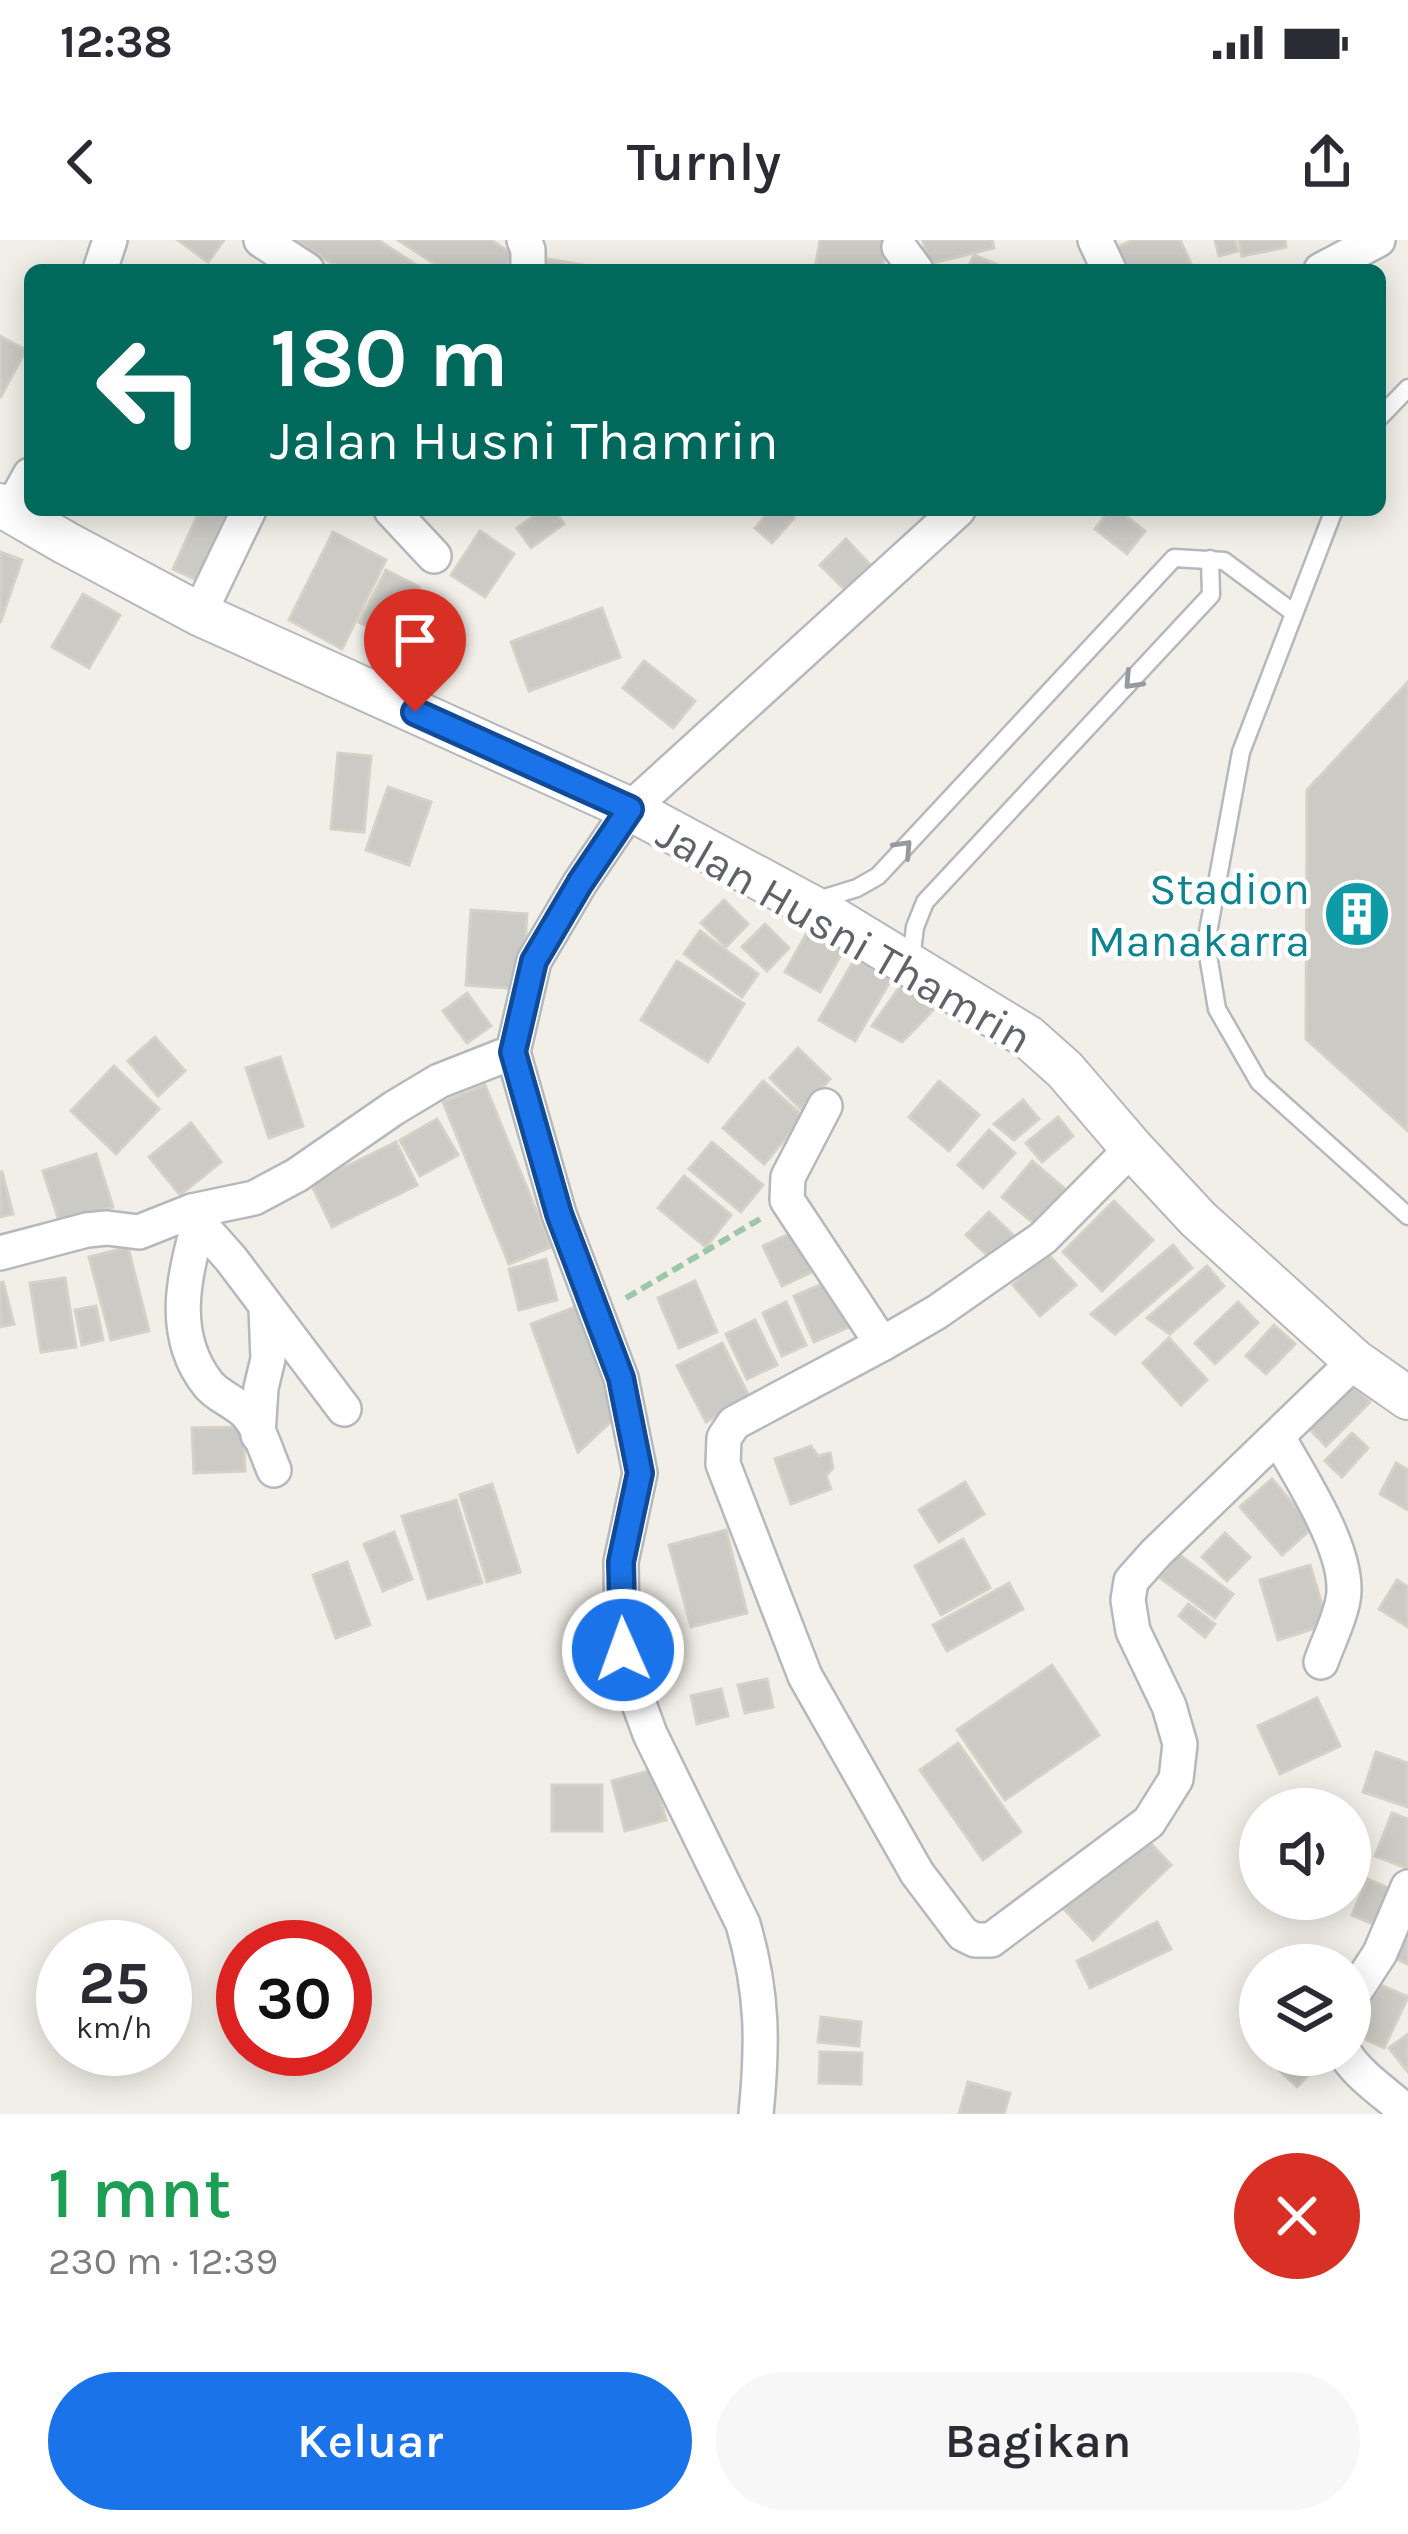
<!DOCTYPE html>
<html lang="id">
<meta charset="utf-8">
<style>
:root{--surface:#fff;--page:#f7f7f7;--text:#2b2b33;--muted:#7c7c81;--accent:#1a73e8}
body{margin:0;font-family:Karla,sans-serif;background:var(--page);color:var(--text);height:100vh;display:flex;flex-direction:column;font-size:45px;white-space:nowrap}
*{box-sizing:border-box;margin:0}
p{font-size:39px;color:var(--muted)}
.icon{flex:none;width:66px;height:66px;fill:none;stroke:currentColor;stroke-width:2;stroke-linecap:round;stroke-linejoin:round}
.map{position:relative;height:1874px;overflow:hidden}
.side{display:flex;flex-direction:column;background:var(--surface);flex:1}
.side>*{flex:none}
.banner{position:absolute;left:24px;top:24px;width:1362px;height:252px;border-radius:18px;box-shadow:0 6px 30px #0003;background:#00695c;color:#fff;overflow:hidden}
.fabs{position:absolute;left:1239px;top:1548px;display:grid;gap:24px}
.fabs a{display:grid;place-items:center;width:132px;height:132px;border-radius:50%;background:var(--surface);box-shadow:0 6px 30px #0003;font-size:60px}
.speed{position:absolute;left:36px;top:1680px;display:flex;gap:24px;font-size:60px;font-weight:700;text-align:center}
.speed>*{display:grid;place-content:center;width:156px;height:156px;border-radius:50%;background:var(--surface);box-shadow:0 6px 30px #0003;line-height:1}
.speed small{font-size:30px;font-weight:400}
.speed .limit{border:18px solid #d22;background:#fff;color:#111}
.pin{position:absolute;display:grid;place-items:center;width:102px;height:102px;color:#fff;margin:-123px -51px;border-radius:50% 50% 50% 0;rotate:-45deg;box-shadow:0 0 12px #0007}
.pin .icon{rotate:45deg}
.me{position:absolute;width:132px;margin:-66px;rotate:358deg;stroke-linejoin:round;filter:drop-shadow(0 0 9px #0008)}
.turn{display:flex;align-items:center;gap:42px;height:252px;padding:0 48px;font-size:54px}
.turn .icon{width:156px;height:156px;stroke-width:2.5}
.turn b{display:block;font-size:84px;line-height:102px}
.round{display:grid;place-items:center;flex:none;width:126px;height:126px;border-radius:63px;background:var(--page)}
.summary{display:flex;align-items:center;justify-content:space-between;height:204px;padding:0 48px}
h1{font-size:72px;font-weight:600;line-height:90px;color:#1e9e55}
.primary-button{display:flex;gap:24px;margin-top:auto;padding:24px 48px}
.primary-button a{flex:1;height:138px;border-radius:72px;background:var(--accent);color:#fff;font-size:48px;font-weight:600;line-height:138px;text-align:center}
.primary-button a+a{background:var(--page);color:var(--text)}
.status{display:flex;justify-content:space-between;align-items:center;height:84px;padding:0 60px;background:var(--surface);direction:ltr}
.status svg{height:33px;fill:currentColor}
header{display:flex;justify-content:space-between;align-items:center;height:156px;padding:0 48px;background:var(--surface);font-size:54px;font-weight:600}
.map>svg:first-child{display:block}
.building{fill:#cccac5;stroke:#d6d1c6;stroke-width:3}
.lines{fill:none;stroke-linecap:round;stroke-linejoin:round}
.service-casing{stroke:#b5b8bc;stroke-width:21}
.minor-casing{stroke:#b5b8bc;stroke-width:38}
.tertiary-casing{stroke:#b5b8bc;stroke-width:46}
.path{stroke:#9cc7a9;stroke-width:6;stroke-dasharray:12 6;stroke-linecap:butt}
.service{stroke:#fff;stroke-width:16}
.minor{stroke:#fff;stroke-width:33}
.tertiary{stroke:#fff;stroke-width:42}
.oneway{stroke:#979a9d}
.route-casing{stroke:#114b97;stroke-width:30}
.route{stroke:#1a73e8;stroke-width:21}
.labels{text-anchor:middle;stroke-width:9;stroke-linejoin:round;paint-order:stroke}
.culture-label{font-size:45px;fill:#0d838f;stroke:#fff;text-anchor:end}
.street-label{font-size:45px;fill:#5f6368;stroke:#fff}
</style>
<div class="status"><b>12:38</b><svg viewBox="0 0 49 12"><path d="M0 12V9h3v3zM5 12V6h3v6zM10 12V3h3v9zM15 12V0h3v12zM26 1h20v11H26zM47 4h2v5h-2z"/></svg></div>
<header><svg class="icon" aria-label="back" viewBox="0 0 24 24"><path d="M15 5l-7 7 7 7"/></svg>Turnly<svg class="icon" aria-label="share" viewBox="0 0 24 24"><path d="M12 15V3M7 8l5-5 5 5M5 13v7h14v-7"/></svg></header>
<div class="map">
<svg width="1408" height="1874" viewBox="0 0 1408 1874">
<rect width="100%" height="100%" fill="#f1efe8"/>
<g class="building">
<path d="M 178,0 L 224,0 L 208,22 Z"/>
<path d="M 296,0 L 378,0 L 424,30 L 342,30 Z"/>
<path d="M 398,0 L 491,0 L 514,15 L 504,30 L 444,30 Z"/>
<path d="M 820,0 L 887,0 L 882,30 L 815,28 Z"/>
<path d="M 923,0 L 992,0 L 994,8 L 929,24 Z"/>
<path d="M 1133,0 L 1180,0 L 1194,30 L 1116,30 L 1107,12 Z"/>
<path d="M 1215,0 L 1235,0 L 1238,11 L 1219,16 Z"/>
<path d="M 1239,0 L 1285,0 L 1286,7 L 1242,16 Z"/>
<path d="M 974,15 L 996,24 L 993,30 L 967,30 Z"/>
<path d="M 542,18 L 601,28 L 601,30 L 540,30 Z"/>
<path d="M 0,96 L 26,110 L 0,158 Z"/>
<path d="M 200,270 L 231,270 L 199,341 L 173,329 Z"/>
<path d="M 542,270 L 554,270 L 564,284 L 531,308 L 517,288 Z"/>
<path d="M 771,270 L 785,270 L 794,278 L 772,303 L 755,288 Z"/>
<path d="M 1110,270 L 1118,270 L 1145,291 L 1127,314 L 1095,289 Z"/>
<path d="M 480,291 L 514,314 L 485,357 L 451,335 Z"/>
<path d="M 333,292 L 386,320 L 342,409 L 289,380 Z"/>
<path d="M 846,299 L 877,332 L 852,357 L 820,325 Z"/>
<path d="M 0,312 L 22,320 L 0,383 Z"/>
<path d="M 386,330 L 419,347 L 392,399 L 359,382 Z"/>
<path d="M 83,354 L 120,375 L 89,428 L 52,407 Z"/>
<path d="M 602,368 L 620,417 L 529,451 L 511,402 Z"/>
<path d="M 644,421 L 695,461 L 673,488 L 623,448 Z"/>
<path d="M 1408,442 L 1408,891 L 1306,799 L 1307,550 Z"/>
<path d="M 338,513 L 371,516 L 364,592 L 331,589 Z"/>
<path d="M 388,547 L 431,562 L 409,625 L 366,610 Z"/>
<path d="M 724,660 L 748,684 L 726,707 L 701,683 Z"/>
<path d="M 471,670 L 527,674 L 522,749 L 466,745 Z"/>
<path d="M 765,684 L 789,708 L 767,731 L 742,707 Z"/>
<path d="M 700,691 L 758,734 L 742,757 L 684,714 Z"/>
<path d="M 808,691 L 843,711 L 820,752 L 785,732 Z"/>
<path d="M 856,717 L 892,738 L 855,801 L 819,780 Z"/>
<path d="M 677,721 L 744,764 L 708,822 L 641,780 Z"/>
<path d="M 906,738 L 940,763 L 902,802 L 872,786 Z"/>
<path d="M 467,753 L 491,786 L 467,803 L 443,771 Z"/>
<path d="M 155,797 L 185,831 L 158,856 L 128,821 Z"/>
<path d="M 798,808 L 830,839 L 802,870 L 770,838 Z"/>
<path d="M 280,817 L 303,886 L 269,898 L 246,828 Z"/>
<path d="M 114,826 L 159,869 L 116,914 L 71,871 Z"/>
<path d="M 763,841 L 804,877 L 764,924 L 723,888 Z"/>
<path d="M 939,841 L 979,875 L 949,911 L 909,877 Z"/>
<path d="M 485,845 L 551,1007 L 509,1024 L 443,862 Z"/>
<path d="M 1023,860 L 1039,879 L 1014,900 L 994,884 Z"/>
<path d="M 1058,877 L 1073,896 L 1042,922 L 1026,903 Z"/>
<path d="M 437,879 L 458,915 L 420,936 L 400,900 Z"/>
<path d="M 191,883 L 221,922 L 180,955 L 149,917 Z"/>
<path d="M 989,890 L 1015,913 L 983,948 L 958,925 Z"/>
<path d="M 396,902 L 417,945 L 332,987 L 311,944 Z"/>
<path d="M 712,902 L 763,945 L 741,972 L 689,929 Z"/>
<path d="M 96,914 L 113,967 L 60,984 L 43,931 Z"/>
<path d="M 1032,921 L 1072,955 L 1042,990 L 1002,957 Z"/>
<path d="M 0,932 L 2,932 L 13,974 L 0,977 Z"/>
<path d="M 684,936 L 731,975 L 706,1007 L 658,968 Z"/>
<path d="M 1114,961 L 1153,1000 L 1102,1051 L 1063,1012 Z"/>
<path d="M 989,972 L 1014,996 L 991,1019 L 966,995 Z"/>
<path d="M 798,990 L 816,1030 L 782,1046 L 763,1006 Z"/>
<path d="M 1173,1005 L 1192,1028 L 1115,1094 L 1091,1074 Z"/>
<path d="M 128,1007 L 149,1091 L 111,1100 L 89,1017 Z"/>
<path d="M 1047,1013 L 1076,1045 L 1040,1076 L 1013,1045 Z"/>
<path d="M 546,1019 L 557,1060 L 519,1070 L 509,1029 Z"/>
<path d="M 1207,1026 L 1224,1046 L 1170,1094 L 1147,1078 Z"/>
<path d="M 65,1038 L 76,1107 L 41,1112 L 30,1043 Z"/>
<path d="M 695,1041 L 717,1092 L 679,1108 L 658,1058 Z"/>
<path d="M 829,1041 L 849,1087 L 814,1102 L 794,1056 Z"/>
<path d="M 3,1042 L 14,1084 L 0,1087 L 0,1043 Z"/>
<path d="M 786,1062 L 806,1105 L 782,1116 L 763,1073 Z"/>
<path d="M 1238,1062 L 1258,1083 L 1215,1124 L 1195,1103 Z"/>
<path d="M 96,1066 L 103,1100 L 82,1105 L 75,1070 Z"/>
<path d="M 578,1066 L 618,1175 L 578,1212 L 531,1084 Z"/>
<path d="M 755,1080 L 777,1125 L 747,1139 L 726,1094 Z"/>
<path d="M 1274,1085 L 1295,1104 L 1266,1134 L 1246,1116 Z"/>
<path d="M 1169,1098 L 1207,1140 L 1181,1165 L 1143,1123 Z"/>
<path d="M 722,1103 L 750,1158 L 706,1182 L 677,1126 Z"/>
<path d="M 1348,1140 L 1370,1162 L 1326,1206 L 1305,1184 Z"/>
<path d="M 243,1187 L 245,1231 L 194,1233 L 192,1188 Z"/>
<path d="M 1352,1193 L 1368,1208 L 1342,1237 L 1325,1221 Z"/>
<path d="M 811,1206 L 818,1216 L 830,1213 L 833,1228 L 826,1236 L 831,1249 L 791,1264 L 775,1219 Z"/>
<path d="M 1396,1223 L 1408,1230 L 1408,1270 L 1380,1254 Z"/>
<path d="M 1272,1239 L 1313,1287 L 1282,1315 L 1240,1267 Z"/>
<path d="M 965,1242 L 984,1274 L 939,1302 L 919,1270 Z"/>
<path d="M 492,1244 L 520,1332 L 487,1342 L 460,1255 Z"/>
<path d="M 456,1260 L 482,1343 L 428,1359 L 402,1276 Z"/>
<path d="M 726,1290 L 747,1373 L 691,1387 L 669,1305 Z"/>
<path d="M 394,1292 L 412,1339 L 383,1351 L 364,1304 Z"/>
<path d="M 1225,1293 L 1250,1317 L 1227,1341 L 1202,1317 Z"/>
<path d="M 963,1299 L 990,1348 L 941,1375 L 915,1326 Z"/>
<path d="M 1178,1314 L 1233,1354 L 1215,1378 L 1160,1338 Z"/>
<path d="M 347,1322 L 370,1385 L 336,1398 L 313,1335 Z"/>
<path d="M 1310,1325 L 1328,1384 L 1278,1400 L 1260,1340 Z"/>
<path d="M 1397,1340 L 1408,1347 L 1408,1387 L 1379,1369 Z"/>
<path d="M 1009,1343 L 1023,1369 L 947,1411 L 933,1385 Z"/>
<path d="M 1188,1364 L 1215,1384 L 1205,1397 L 1179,1376 Z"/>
<path d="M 1052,1425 L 1099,1495 L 1005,1560 L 957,1490 Z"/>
<path d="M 767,1439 L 773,1467 L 745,1473 L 738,1445 Z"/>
<path d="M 721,1449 L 728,1476 L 697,1484 L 691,1456 Z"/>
<path d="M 1317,1458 L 1340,1506 L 1280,1534 L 1258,1486 Z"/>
<path d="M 958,1503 L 1021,1592 L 983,1620 L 920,1530 Z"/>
<path d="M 1376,1512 L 1408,1523 L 1408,1567 L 1363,1552 Z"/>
<path d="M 652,1530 L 666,1580 L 625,1591 L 612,1541 Z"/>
<rect x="552" y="1545" width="50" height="46"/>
<path d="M 1392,1573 L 1408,1579 L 1408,1629 L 1375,1616 Z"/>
<path d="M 1142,1594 L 1171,1625 L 1093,1700 L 1064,1669 Z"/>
<path d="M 1368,1639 L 1400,1653 L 1384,1689 L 1352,1675 Z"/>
<path d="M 1157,1682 L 1171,1709 L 1090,1748 L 1077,1721 Z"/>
<path d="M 1408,1686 L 1408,1724 L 1396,1719 Z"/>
<path d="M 1372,1741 L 1408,1757 L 1384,1808 L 1350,1792 Z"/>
<path d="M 821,1777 L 861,1782 L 859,1806 L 818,1802 Z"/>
<path d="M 1408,1794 L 1408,1832 L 1389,1808 Z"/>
<path d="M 820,1812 L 862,1813 L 861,1844 L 819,1843 Z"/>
<path d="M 1269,1815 L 1327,1815 L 1297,1847 L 1266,1818 Z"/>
<path d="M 968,1842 L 1010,1853 L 1004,1874 L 959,1874 Z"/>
</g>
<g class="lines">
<g class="service-casing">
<g id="service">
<path d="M 1380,177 L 1408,148"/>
<path d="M 1334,270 L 1241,512 L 1206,703 L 1217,769 L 1259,842 L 1408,976"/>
<path d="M 815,661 L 857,648 L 878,636 L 1174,318 L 1224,321 L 1294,373"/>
<path d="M 911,719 L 915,687 L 925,662 L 1211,355 L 1210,319"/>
</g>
</g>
<g class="minor-casing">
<g id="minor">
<path d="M 261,0 L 307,30"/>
<path d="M 524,0 L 528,10 L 528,30"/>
<path d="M 1095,0 L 1109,30"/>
<path d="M 899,7 L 916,30"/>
<path d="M 100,30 L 110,0"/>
<path d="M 1321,30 L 1378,0"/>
<path d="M 391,270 L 434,316"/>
<path d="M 10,271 L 30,235"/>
<path d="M 199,374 L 249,270"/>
<path d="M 825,866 L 788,937 L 787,960 L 882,1104 L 937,1072 L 1043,998 L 1132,908"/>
<path d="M 192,971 L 199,983 L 231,1019 L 344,1169"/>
<path d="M 199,983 C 183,1037 170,1096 208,1144 C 217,1156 234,1161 245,1172 C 259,1185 266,1212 274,1230"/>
<path d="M 0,1013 L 87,990 L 107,988 L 139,992 L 192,971 L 254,958 L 297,935 L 394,868 L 439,841 L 513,812"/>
<path d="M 882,1104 L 734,1183 L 724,1198 L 723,1224 L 805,1436 L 917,1633 L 963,1694 L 975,1700 L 991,1700 L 1149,1582 L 1176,1539 L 1180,1504 L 1169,1466 L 1133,1391 L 1128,1360 L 1131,1341 L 1156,1313 L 1355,1121"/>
<path d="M 258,1195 L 261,1148 L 268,1119 L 266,1068"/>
<path d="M 1278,1197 C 1300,1237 1352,1314 1343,1360 C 1339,1381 1328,1402 1321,1422"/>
<path d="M 1350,1771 L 1354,1753 L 1380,1713 L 1408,1647"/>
<path d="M 1346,1815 C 1359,1836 1389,1856 1408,1873"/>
<path d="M 756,1874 C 763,1803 763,1753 743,1684 L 650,1494 L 627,1431 L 622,1387 L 621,1322 L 640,1233 L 621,1138 L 559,974 L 513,812 L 534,721 L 580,643 L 630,569 L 958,270"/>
</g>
</g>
<g class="tertiary-casing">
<path id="tertiary" d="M 0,265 L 66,303 L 199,374 L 630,569 L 831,677 L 1028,797 L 1065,830 L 1132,908 L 1198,979 L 1355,1121 L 1408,1158"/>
</g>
<path class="path" d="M 626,1058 L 760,979"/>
<use href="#service" class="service"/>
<use href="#minor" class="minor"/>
<use href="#tertiary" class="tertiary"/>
</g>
<defs><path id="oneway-chevron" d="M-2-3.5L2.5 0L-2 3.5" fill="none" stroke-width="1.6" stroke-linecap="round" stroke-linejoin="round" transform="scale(3)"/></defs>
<g class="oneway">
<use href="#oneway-chevron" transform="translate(1132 441) rotate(133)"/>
<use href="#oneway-chevron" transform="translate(904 608) rotate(-47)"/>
</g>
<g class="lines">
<g class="route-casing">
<path id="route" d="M 415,472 L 630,569 L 580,643 L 534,721 L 513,812 L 559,974 L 621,1138 L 640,1233 L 621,1322 L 623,1410"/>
</g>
<use href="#route" class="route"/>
</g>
<defs>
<g id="building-disc" transform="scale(3.45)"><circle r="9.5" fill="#0f9aa8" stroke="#fff"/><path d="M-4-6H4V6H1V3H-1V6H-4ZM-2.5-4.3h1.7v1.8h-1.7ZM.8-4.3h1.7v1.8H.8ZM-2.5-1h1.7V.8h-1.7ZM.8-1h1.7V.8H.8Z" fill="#fff"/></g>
</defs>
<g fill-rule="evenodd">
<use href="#building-disc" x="1357" y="674"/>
</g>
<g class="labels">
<g class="culture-label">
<text x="1310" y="664">Stadion<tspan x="1310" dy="52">Manakarra</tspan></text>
</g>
<g class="street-label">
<text transform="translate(845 695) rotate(30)" y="16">Jalan Husni Thamrin</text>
</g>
</g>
</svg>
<div class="fabs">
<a><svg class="icon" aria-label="sound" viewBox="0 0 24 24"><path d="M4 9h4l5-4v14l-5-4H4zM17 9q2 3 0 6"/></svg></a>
<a><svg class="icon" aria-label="layers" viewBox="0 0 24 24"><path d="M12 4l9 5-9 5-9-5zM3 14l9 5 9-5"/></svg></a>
</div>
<div class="speed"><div>25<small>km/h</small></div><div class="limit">30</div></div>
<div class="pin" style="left:415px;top:472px;background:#d93025"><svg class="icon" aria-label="arrive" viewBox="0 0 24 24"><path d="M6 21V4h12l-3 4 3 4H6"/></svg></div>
<svg class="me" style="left:623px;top:1410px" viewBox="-20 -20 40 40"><circle r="17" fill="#1a73e8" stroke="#fff" stroke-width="3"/><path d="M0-11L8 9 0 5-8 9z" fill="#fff"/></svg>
<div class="banner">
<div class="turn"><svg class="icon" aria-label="left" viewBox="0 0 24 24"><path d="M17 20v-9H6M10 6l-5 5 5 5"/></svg><div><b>180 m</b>Jalan Husni Thamrin</div></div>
</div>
</div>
<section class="side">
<div class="summary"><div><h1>1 mnt</h1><p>230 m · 12:39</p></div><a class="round" style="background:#d93025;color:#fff"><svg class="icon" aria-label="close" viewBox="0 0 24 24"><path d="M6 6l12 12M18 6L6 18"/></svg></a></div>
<div class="primary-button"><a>Keluar</a><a>Bagikan</a></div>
</section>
